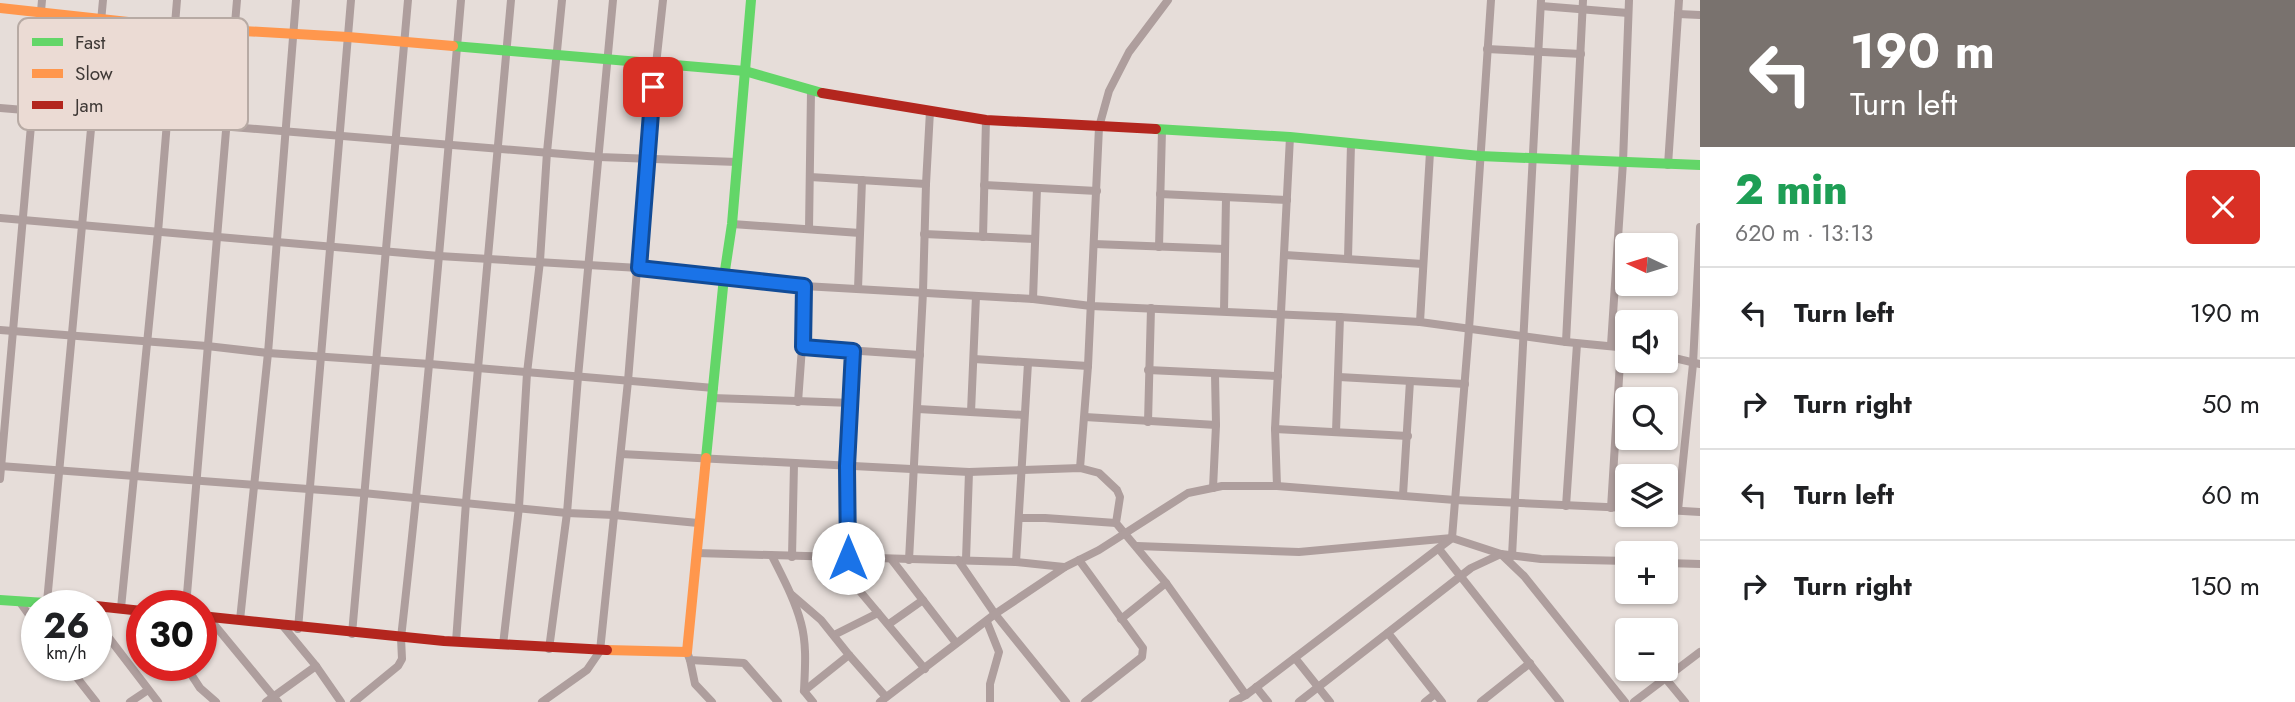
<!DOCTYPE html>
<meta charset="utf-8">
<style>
:root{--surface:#fff;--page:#f2f2f2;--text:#202124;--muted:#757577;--line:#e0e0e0}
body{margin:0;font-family:Jost,sans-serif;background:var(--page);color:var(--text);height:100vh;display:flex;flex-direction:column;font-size:26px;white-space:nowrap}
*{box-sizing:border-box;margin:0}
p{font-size:23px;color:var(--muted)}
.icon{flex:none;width:38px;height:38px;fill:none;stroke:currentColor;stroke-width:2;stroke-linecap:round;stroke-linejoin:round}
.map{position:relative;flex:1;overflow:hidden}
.panel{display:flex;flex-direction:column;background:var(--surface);width:595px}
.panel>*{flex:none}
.hud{background:#79726e;color:#fff;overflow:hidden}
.needle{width:46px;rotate:274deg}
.buttons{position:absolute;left:1615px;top:233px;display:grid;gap:14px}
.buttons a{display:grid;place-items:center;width:63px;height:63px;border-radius:7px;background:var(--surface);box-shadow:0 2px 5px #0004;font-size:35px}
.speed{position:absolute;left:21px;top:590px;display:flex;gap:14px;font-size:35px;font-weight:700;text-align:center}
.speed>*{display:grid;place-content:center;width:91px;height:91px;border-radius:50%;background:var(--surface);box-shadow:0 2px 5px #0004;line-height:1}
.speed small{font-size:18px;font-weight:400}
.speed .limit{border:10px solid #d22;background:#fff;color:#111}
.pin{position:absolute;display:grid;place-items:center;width:60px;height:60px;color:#fff;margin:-30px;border-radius:14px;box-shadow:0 4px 10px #0006}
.me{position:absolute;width:77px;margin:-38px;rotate:0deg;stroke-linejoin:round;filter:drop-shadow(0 0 5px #0008)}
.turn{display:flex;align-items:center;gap:24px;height:147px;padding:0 35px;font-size:32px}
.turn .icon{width:91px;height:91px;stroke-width:2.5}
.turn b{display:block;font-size:49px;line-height:60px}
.round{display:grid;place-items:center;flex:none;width:74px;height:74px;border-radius:7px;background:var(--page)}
.summary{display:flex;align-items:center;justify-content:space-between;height:119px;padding:0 35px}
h1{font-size:42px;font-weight:800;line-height:52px;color:#1e9e55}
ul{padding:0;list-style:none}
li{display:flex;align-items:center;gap:21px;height:91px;padding:0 35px;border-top:2px solid var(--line)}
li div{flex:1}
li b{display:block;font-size:26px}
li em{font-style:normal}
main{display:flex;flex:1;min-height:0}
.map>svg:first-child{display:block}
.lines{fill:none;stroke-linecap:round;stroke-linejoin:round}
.street{stroke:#ae9e9d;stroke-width:8}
.fast{stroke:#63d668;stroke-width:10}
.slow{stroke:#ff974d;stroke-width:10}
.jam{stroke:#b3261e;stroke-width:10}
.route-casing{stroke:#114b97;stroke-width:18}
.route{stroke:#1a73e8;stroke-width:12}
.key{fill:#ebdbd4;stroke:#b7aaa4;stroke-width:2}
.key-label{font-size:19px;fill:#3e3835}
</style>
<main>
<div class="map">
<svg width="1700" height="702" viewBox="0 0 1700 702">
<rect width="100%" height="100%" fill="#e6ddd9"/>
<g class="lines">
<g class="street">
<path d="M 1541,6 L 1628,13"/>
<path d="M 1678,14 L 1700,15"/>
<path d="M 1487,49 L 1581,54"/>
<path d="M 0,108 L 599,157 L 737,162"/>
<path d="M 1668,165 L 1679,0"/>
<path d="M 810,177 L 926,184"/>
<path d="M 984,185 L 1097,191"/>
<path d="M 1160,194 L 1287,200"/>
<path d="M 0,218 L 439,256 L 639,268 L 804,286 L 1033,299 L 1091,306 L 1340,317 L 1420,322 L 1566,342 L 1628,348"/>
<path d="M 732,224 L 860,233"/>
<path d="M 809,229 L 811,91"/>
<path d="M 924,234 L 1035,239"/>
<path d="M 983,237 L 986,120"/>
<path d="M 1094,244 L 1225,249"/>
<path d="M 1159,247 L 1162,130"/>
<path d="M 1285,255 L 1423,264"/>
<path d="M 1348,258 L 1351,144"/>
<path d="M 858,289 L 862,180"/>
<path d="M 1033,299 L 1037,188"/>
<path d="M 1224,311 L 1226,198"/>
<path d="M 1420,322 L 1430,152"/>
<path d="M 0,330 L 207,346 L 268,353 L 430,364 L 714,388"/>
<path d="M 1566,342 L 1583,0"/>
<path d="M 1611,345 L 1623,162 L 1629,0"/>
<path d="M 802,347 L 920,355"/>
<path d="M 853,351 L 847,466 L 847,558 L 853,583 L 925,669"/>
<path d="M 1666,356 L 1700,364"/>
<path d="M 974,359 L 1088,366"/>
<path d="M 1148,370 L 1278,376"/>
<path d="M 1339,377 L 1465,384"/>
<path d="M 712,398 L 852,403"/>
<path d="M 798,402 L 802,347 L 804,286"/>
<path d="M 918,409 L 1024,415"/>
<path d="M 971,412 L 976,296"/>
<path d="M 1085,417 L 1216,425"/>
<path d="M 1148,422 L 1151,308"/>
<path d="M 1275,429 L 1408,436"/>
<path d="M 1336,432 L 1340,317"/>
<path d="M 621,454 L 969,472 L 1080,468 L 1099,473 L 1117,490 L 1120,497 L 1116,523 L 1166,583 L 1246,695"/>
<path d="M 0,466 L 363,493 L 567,513 L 614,515 L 698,523"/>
<path d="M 1080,468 L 1088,366 L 1099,127 L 1109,91 L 1129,52 L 1168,0"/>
<path d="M 0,479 L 42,0"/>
<path d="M 1277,486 L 1275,429 L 1290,137"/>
<path d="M 1213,488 L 1216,425 L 1215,374"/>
<path d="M 1403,495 L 1410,381"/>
<path d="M 1566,506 L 1577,344"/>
<path d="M 1611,508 L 1621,346"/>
<path d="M 1666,510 L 1700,512"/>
<path d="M 1678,510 L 1693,364 L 1700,227"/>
<path d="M 1019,518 L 1045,518 L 1116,523"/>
<path d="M 1137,546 L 1299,552 L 1452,538 L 1501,554 L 1524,576 L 1625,702"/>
<path d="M 1439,549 L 1560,702"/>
<path d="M 696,553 L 1016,562 L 1064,567"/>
<path d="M 772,556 C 783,578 795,600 801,623 C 807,645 805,668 804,691 L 813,702"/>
<path d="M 1512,556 C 1520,370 1532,185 1541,0"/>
<path d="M 792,557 L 794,464"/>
<path d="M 892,560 L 956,643"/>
<path d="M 909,560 L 923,292 L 926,184 L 930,111"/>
<path d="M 958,560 L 995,614 L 1066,702"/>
<path d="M 966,560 L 969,472"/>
<path d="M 1079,560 L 1143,648 L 1142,657 L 1085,702"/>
<path d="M 1016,562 L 1028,363"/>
<path d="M 1666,563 L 1700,564"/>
<path d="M 792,595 L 821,620 L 849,655 L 886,697"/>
<path d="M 19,601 L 37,626"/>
<path d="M 47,602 L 103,0"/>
<path d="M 186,606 L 237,0"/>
<path d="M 121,608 L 158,232 L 177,0"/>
<path d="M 208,617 L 278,702"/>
<path d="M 1121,619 L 1166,583"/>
<path d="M 240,620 L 268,353 L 296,0"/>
<path d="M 96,621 L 158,702"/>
<path d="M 987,622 L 999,652 L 990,684 L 990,702"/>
<path d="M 889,624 L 923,600"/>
<path d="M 283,626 L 316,666 L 341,702"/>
<path d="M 298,629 L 351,0"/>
<path d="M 1388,633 L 1442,702"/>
<path d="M 352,634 L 408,0"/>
<path d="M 834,635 L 878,613"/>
<path d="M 456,642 L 466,502 L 511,0"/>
<path d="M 503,645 L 519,507 L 527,373 L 540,261 L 547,152 L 562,0"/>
<path d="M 549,649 L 567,513 L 578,377 L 613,0"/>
<path d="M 687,652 L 690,660 L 744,663 L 778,702"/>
<path d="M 1295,658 L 1330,702"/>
<path d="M 690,660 L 695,684 L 712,702"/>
<path d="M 67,665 L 96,702"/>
<path d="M 185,665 L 200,688 L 216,702"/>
<path d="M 1666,679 L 1685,702"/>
<path d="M 1256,687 L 1268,702"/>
<path d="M 804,691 L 849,655"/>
<path d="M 130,702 L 148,690"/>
<path d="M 266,702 L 316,666"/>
<path d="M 354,702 L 398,666 L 402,659 L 401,638 C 425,425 443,213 461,0"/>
<path d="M 542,702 L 587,670 L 600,651 L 628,381 L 646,157 L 663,0"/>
<path d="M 880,702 L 995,614 L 1065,567 L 1099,550 L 1188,493 L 1222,486 L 1277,486 L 1455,500 L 1628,508"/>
<path d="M 1233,702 L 1246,695 L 1452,538 L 1469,329 L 1491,0"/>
<path d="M 1299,702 L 1471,568 L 1501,554 L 1541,559 L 1628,561"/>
<path d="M 1425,702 L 1435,694"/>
<path d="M 1481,702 L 1530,663"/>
<path d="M 1634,702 L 1700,652"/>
</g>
<g class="fast">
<path d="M 453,46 L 745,71 L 822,93"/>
<path d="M 1156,129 L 1290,137 L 1480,156 L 1700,165"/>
<path d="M 706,458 L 724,277 L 732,224 L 751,0"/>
<path d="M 0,600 L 91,606"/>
</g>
<g class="slow">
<path d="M 0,8 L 174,27 L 348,37 L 453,46"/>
<path d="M 607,650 L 687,652 L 706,458"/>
</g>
<g class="jam">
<path d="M 822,93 L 986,120 L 1156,129"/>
<path d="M 96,606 L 142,611"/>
<path d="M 201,616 L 444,641 L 607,650"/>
</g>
</g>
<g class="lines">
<g class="route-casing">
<path id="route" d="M 653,87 L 639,268 L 804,286 L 803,347 L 853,351 L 847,466 L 848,558"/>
</g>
<use href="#route" class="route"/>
</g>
<rect x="18" y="18" width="230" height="112" rx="10" class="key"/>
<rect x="32" y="38" width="31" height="8" fill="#63d668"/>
<rect x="32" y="69" width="31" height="9" fill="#ff974d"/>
<rect x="32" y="101" width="31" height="8" fill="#b3261e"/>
<g class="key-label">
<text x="75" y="49">Fast</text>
<text x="75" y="80">Slow</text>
<text x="75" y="112">Jam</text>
</g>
</svg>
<div class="buttons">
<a><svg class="needle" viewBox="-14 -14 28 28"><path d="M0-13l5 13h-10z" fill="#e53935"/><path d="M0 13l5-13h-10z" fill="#757577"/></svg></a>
<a><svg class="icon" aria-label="sound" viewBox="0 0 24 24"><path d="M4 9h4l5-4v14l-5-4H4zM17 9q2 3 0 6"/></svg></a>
<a><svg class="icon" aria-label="search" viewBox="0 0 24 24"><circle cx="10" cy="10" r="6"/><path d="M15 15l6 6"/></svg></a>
<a><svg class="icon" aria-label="layers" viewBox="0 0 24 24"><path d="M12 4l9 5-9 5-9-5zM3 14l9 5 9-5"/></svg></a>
<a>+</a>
<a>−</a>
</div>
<div class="speed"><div>26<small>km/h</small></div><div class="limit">30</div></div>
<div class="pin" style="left:653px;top:87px;background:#d93025"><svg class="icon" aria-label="arrive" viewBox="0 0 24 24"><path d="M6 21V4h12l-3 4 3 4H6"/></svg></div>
<svg class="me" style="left:848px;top:558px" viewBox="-20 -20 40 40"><circle r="19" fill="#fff"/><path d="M0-13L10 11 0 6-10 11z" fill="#1a73e8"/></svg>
</div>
<section class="panel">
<div class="hud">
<div class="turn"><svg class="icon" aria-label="left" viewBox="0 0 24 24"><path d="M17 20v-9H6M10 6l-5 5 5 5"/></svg><div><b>190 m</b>Turn left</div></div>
</div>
<div class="summary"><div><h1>2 min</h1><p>620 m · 13:13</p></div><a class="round" style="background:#d93025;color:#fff"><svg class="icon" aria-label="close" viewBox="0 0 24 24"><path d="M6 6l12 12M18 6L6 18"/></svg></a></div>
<ul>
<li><svg class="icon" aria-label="left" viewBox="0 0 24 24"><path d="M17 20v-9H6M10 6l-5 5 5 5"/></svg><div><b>Turn left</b></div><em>190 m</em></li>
<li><svg class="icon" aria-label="right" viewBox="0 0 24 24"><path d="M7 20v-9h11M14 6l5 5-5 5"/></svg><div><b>Turn right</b></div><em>50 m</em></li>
<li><svg class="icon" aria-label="left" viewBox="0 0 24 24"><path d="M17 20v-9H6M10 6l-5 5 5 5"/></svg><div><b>Turn left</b></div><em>60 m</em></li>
<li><svg class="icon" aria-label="right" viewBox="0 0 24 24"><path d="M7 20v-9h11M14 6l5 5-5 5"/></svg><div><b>Turn right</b></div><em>150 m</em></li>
</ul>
</section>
</main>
